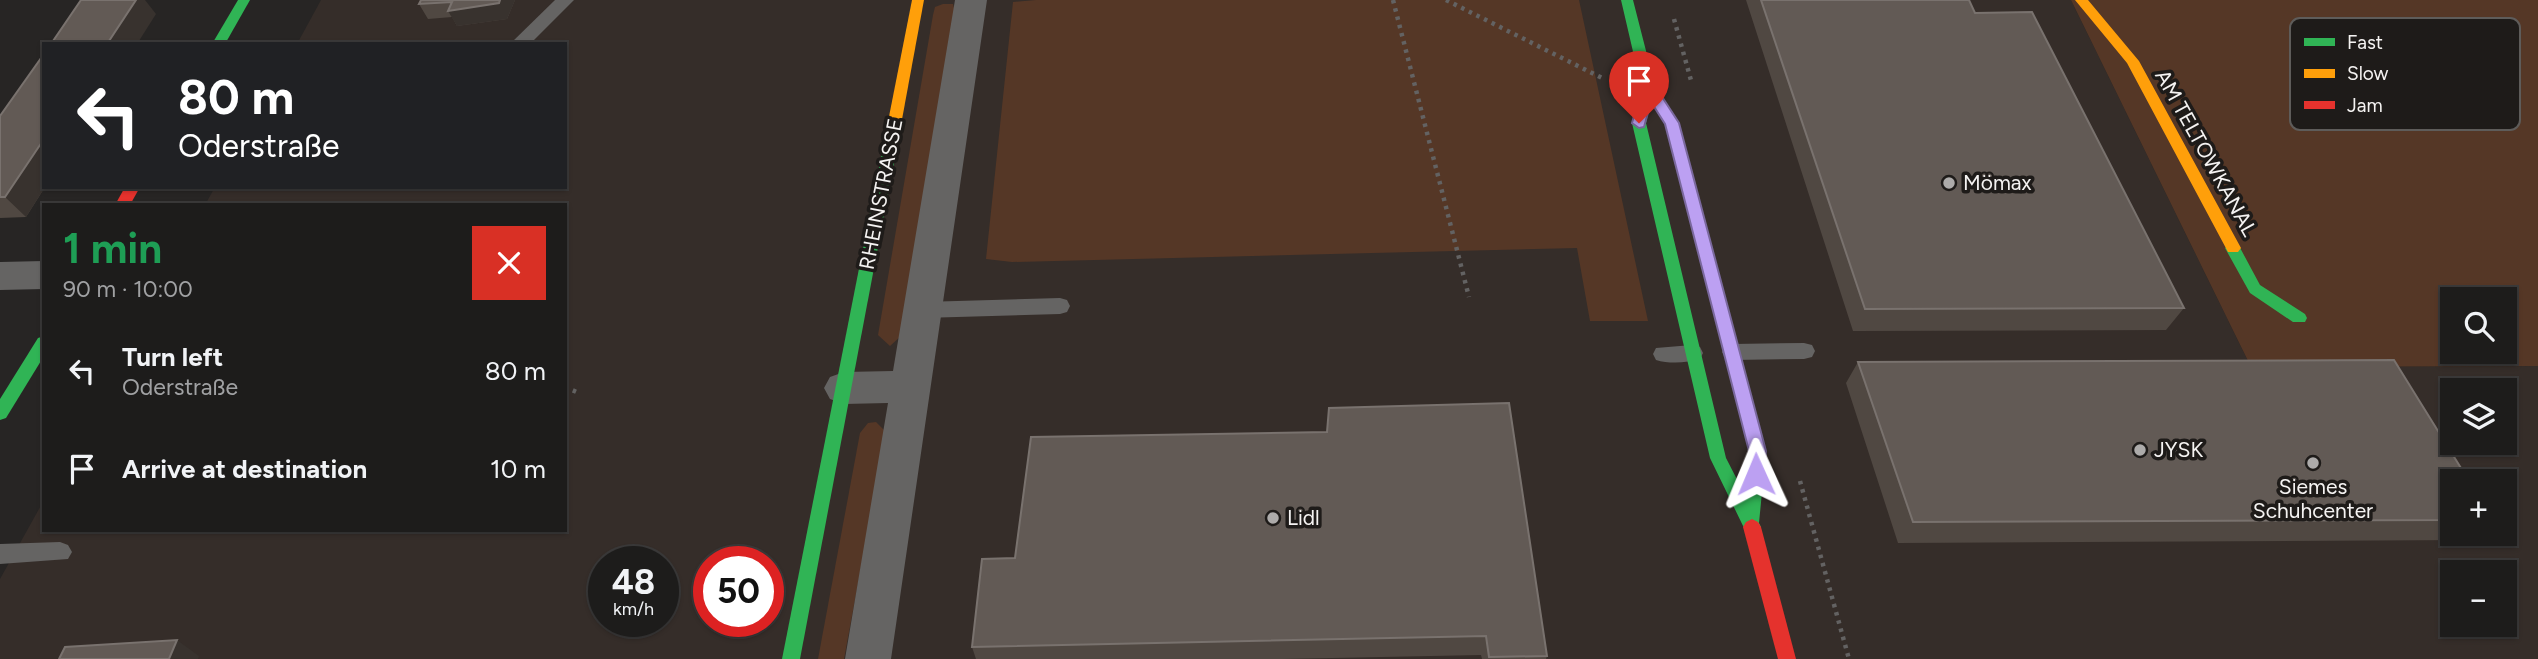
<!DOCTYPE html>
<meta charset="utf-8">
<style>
:root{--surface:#1d1c1b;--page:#252524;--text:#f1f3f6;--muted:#a0a1a3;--line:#3b3a3a}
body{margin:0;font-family:Figtree,sans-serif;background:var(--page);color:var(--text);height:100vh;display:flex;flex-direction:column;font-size:26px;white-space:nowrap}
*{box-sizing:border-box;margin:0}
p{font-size:23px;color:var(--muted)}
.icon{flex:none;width:38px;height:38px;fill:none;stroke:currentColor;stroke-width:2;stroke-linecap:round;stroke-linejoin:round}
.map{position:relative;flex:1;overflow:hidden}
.drawer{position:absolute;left:42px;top:203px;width:525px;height:329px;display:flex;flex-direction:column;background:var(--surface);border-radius:0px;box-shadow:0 2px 5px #0004,0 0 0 2px var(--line)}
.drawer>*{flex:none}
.guide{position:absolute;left:42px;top:42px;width:525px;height:147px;border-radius:0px;box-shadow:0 2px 5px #0004,0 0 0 2px var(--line);background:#202124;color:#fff;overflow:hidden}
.buttons{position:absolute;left:2440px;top:287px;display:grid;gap:14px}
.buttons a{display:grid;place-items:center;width:77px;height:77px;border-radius:0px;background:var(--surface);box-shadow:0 2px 5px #0004,0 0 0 2px var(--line);font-size:35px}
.speed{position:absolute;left:588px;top:546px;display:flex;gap:14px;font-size:35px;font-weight:700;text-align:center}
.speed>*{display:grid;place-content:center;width:91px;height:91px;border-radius:50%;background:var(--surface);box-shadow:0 2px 5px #0004,0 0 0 2px var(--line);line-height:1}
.speed small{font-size:18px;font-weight:400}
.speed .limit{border:10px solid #d22;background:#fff;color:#111}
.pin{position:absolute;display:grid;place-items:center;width:60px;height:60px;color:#fff;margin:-72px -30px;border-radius:50% 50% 50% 0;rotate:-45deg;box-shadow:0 0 7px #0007}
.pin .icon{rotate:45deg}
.me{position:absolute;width:77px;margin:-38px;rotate:359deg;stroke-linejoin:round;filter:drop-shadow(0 0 5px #0008)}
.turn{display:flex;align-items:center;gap:24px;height:147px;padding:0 21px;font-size:32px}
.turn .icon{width:91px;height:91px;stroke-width:2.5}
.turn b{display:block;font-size:49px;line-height:60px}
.round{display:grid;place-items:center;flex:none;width:74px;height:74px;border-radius:0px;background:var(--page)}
.head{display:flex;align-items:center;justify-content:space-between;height:119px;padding:0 21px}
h1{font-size:42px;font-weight:700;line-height:52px;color:#1e9e55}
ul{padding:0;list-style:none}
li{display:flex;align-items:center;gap:21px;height:98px;padding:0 21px}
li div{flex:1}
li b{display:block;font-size:26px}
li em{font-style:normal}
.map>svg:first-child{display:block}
.built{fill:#352d29;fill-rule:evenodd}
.green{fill:#553726;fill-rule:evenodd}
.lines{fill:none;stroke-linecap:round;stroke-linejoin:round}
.path{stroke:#636262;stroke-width:4.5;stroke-dasharray:3.5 5;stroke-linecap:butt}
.lane{fill:#656463;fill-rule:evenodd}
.street{fill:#656463;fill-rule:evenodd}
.fast{fill:#30b455;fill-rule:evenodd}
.slow{fill:#ff9f0a;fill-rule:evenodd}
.jam{fill:#e5322d;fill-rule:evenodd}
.wall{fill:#504842}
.shaded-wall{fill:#38322e}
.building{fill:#625a55;stroke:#79726e;stroke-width:2}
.route{fill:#bca0f2;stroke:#7a689d;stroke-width:2}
.poi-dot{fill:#adabaa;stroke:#1e1b19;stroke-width:2.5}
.labels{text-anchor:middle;stroke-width:7;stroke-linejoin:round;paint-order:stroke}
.street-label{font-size:21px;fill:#f5f3f2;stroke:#1e1b19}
.poi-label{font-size:21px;fill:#f5f3f2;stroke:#1e1b19;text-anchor:start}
.key{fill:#1e1b19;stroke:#5e5c5a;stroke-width:2}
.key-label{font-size:19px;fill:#f5f3f2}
</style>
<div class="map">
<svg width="2538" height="659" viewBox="0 0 2538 659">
<rect width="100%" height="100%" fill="#272524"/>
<path class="built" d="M 321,0 L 2071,0 L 2251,367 L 2538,366 L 2538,659 L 0,659 L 0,579 L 44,500 L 44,530 L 565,530 L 565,205 L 205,205 L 215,187 L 565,187 L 565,44 L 297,44 ZM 2452,390 L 2504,390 L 2504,443 L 2452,443 ZM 2452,481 L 2504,481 L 2504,534 L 2452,534 ZM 604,562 L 663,562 L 663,621 L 604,621 ZM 709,562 L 768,562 L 768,621 L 709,621 ZM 2452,572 L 2504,572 L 2504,625 L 2452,625 Z"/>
<g class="green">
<path d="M 1036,0 L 1579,0 L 1648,321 L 1590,321 L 1577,248 L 1012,262 L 986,259 L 1013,2 Z"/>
<path d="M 2071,0 L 2538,0 L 2538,366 L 2251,367 ZM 2452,299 L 2504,299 L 2504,352 L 2452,352 Z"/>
<path d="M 943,4 L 953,4 L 956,16 L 902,335 L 890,346 L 878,335 L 933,15 L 935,7 Z"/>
<path d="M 876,422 L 886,432 L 844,659 L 818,659 L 860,433 L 868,423 Z"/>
</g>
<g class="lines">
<g class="path">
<path d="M 1393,0 L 1469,297"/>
<path d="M 1446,0 L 1604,79"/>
<path d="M 1674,19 L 1692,84"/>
<path d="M 565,387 L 579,393"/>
<path d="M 1800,481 L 1849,659"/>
</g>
<g class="lane">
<path d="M 555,0 L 574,0 L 530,44 L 510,44 Z"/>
<path d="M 1060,298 L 1067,300 L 1070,306 L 1067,312 L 1060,314 L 922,318 L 915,316 L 912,310 L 915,304 L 922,302 Z"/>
<path d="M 1804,343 L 1812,345 L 1815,351 L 1812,357 L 1804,359 L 1733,360 L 1725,358 L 1722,352 L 1725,346 L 1733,344 Z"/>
<path d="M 1692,345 L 1700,347 L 1703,353 L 1700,359 C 1687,363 1669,364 1656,360 L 1653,354 L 1656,348 Z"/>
<path d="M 60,542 L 68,545 L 72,552 L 68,559 L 0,564 L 0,544 Z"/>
</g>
<g class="street">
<path d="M 955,0 L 987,0 L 891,659 L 845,659 L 888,403 L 844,404 L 830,399 L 824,388 L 830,377 L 844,372 L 893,371 Z"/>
<path d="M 44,261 L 44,289 L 0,290 L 0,262 Z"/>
</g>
<g class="fast">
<path d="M 238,0 L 250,0 L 225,44 L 212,44 Z"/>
<path d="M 1621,0 L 1633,0 L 1655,86 L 1679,123 L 1766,451 L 1759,523 L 1761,527 L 1758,532 L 1752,535 L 1746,532 L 1710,458 L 1632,123 L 1641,86 ZM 1651,102 L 1665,123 L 1750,451 L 1745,495 L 1726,458 L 1646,123 Z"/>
<path d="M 889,147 L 896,152 L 800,659 L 782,659 L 882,152 Z"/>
<path d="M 2233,242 L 2238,244 L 2260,285 L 2305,314 L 2307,318 L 2305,322 L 2293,322 L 2250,293 L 2225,248 Z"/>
<path d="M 44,336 L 44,356 L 6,418 L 0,420 L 0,399 L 38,338 Z"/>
</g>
<g class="slow">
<path d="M 912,0 L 924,0 L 896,152 L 889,157 L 882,152 Z"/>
<path d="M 2075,0 L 2088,0 L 2139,61 L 2241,248 L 2238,252 L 2228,252 L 2127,63 Z"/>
</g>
<g class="jam">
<path d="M 125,187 L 140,187 L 130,205 L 115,205 Z"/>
<path d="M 1752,519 L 1758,522 L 1761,527 L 1796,659 L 1778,659 L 1743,527 L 1746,522 Z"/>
</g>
</g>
<g class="wall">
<path d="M 421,0 L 515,0 L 507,19 L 457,26 L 452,17 L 428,19 L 419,4 Z"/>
<path d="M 1746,0 L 1969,0 L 1975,13 L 2184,308 L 2166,330 L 1853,331 Z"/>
<path d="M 0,116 L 45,187 L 26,217 L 0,218 Z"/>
<path d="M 1858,362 L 2452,481 L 2452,534 L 2474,534 L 2466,540 L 1898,543 L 1846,383 Z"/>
<path d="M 1031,437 L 1547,656 L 1546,659 L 1482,659 L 1481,655 L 1283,659 L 976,659 L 972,647 L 1015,558 Z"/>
<path d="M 112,530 L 187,530 L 116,534 Z"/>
</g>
<g class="shaded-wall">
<path d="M 136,0 L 145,0 L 156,14 L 137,44 L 107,44 Z"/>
<path d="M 500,0 L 515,0 L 507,19 L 457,26 L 448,11 Z"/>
<path d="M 44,139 L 44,187 L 45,187 L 26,217 L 5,197 Z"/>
<path d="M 177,640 L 199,656 L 198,659 L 169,659 Z"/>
</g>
<g class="building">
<path d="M 81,0 L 136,0 L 107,44 L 51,44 Z"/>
<path d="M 421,0 L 500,0 L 499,3 L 448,11 L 452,2 L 419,4 Z"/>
<path d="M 1761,0 L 1969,0 L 1975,13 L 2032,12 L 2184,308 L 1865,309 Z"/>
<path d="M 44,54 L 44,139 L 5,197 L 0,197 L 0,116 Z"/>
<path d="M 2394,360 L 2469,481 L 2452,481 L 2452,520 L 1913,522 L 1858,362 Z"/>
<path d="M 1509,403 L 1547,656 L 1489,657 L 1486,636 L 972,647 L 982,559 L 1015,558 L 1031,437 L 1327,432 L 1329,408 Z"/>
<path d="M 177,640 L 169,659 L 59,659 L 65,647 Z"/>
</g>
<path class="route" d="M 1648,82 L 1653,83 L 1679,123 L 1766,451 L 1764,474 L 1756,482 L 1747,474 L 1749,451 L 1665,124 L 1651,102 L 1644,127 L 1639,128 L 1632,123 L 1642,86 Z"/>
<g class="poi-dot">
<circle cx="1949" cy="183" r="7"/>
<circle cx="2140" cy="450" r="7"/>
<circle cx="2313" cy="463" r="7"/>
<circle cx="1273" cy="518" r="7"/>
</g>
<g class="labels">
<g class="street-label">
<text transform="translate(2206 153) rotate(61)" y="7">AM TELTOWKANAL</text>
<text transform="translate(881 194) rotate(-79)" y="7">RHEINSTRASSE</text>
</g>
<g class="poi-label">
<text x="1963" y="190">Mömax</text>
<text x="2154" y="457">JYSK</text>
<text x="2313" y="494" text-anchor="middle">Siemes<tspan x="2313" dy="24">Schuhcenter</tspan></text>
<text x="1287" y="525">Lidl</text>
</g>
</g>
<rect x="2290" y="18" width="230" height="112" rx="10" class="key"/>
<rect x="2304" y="38" width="31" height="8" fill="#30b455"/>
<rect x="2304" y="69" width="31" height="9" fill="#ff9f0a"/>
<rect x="2304" y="101" width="31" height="8" fill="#e5322d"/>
<g class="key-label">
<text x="2347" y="49">Fast</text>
<text x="2347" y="80">Slow</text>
<text x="2347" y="112">Jam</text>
</g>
</svg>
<div class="buttons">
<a><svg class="icon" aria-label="search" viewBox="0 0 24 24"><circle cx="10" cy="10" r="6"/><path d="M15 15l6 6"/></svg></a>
<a><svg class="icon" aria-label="layers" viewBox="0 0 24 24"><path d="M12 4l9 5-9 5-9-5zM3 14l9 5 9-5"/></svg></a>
<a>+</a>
<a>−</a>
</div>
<div class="speed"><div>48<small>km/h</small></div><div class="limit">50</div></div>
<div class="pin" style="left:1639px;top:123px;background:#d93025"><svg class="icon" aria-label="arrive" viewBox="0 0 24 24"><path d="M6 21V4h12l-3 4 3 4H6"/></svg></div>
<svg class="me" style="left:1756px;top:474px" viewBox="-20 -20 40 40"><path d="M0-17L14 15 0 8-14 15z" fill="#bca0f2" stroke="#fff" stroke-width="4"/></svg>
<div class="guide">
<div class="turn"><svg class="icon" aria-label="left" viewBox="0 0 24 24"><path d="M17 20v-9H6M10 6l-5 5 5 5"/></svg><div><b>80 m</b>Oderstraße</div></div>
</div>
<section class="drawer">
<div class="head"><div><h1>1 min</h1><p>90 m · 10:00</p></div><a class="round" style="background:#d93025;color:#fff"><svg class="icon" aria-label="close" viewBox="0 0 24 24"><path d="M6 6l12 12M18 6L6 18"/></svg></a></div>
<ul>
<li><svg class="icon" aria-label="left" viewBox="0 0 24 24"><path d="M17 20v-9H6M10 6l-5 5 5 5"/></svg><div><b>Turn left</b><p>Oderstraße</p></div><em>80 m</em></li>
<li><svg class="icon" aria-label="arrive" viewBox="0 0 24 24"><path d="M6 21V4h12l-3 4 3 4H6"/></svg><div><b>Arrive at destination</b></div><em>10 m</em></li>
</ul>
</section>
</div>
